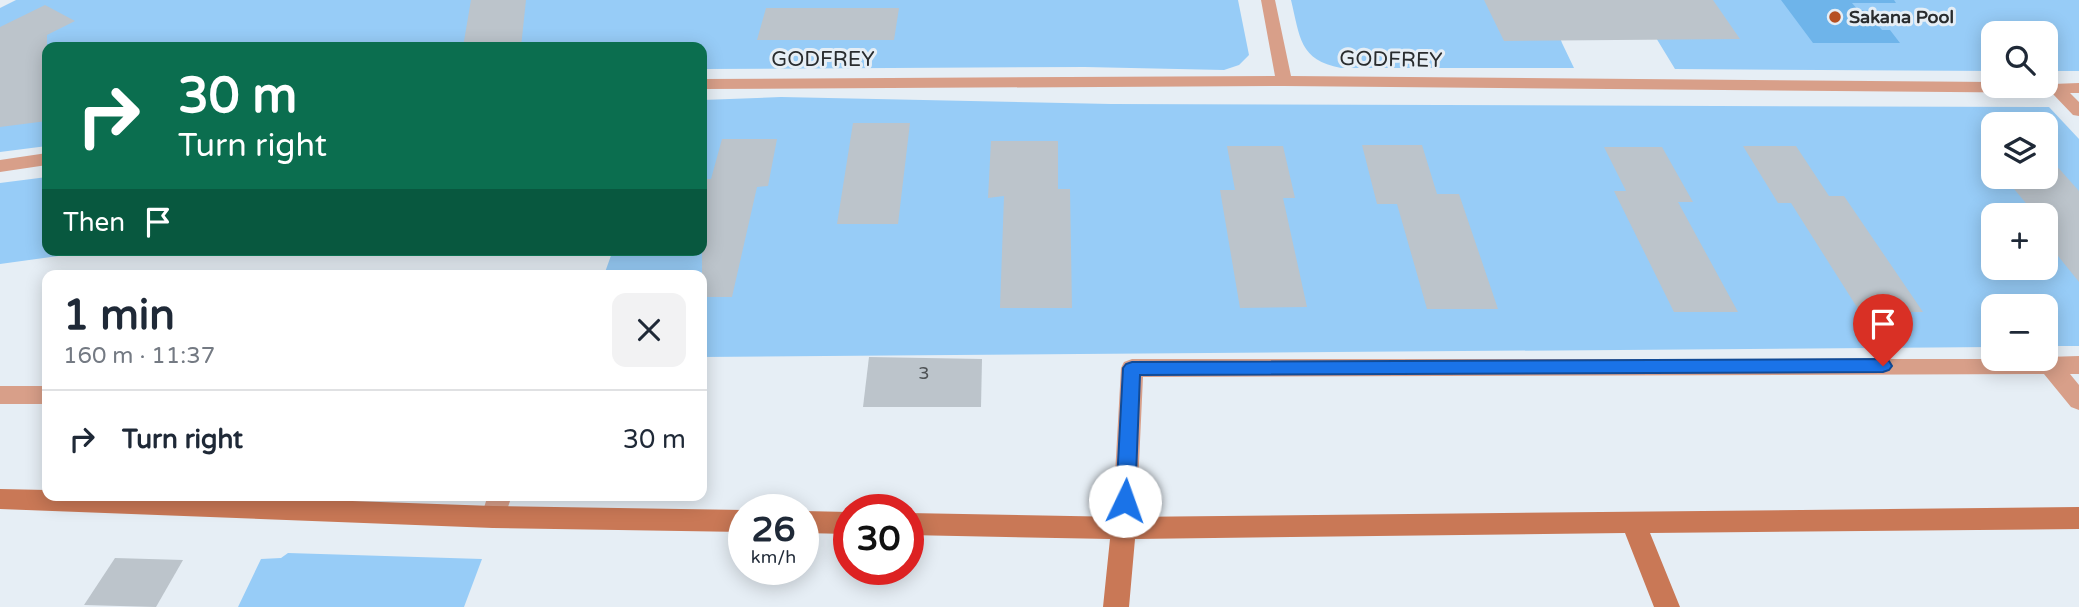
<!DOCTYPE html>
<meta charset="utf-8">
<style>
:root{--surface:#fff;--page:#f2f2f3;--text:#1f2937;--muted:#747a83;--line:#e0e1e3}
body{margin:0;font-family:"Varela Round",sans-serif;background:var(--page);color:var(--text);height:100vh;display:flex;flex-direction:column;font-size:26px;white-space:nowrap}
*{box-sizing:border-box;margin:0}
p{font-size:23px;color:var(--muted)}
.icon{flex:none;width:38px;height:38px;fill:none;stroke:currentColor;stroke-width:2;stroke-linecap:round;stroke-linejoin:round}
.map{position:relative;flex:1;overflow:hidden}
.panel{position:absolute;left:42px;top:270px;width:665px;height:231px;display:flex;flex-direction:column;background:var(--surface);border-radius:14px;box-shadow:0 4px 18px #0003}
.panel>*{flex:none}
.banner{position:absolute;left:42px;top:42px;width:665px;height:214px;border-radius:14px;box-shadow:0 4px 18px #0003;background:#0b6e4f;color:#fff;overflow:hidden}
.controls{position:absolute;left:1981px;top:21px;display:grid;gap:14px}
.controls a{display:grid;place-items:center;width:77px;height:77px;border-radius:14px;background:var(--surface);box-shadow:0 4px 18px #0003;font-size:35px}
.speed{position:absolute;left:728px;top:494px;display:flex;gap:14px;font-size:35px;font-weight:700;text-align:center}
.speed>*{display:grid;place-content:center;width:91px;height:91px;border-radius:50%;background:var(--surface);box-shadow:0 4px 18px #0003;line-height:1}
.speed small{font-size:18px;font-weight:400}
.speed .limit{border:10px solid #d22;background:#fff;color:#111}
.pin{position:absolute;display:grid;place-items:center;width:60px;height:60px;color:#fff;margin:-72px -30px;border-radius:50% 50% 50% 0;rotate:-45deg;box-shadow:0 0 7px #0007}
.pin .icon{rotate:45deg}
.me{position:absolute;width:77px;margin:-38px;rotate:3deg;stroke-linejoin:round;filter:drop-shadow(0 0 5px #0008)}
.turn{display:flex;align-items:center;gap:24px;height:147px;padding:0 21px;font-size:32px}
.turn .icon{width:91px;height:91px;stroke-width:2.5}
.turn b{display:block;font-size:49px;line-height:60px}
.then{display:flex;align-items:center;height:66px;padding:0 21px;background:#0003;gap:14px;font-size:26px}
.round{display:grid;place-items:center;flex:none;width:74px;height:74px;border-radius:14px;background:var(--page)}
.overview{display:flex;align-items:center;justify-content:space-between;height:119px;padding:0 21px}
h1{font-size:42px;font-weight:700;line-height:52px}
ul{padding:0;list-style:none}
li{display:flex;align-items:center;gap:21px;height:98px;padding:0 21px;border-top:2px solid var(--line)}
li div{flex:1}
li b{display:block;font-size:26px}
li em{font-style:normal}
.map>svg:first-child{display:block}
.green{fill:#97ccf7;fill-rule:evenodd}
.water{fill:#6eb4ea}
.building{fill:#bcc4cb}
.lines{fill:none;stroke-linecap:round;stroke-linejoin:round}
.lane{fill:#d89f89;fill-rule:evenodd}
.street{fill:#d89f89;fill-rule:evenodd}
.secondary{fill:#c97856;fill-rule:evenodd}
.route{fill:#1a73e8;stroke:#114b97;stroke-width:2}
.poi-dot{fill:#b65022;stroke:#e6eef5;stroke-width:2.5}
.labels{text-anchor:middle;stroke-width:6;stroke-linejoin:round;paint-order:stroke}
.far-poi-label{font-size:18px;font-weight:bold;fill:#292c2e;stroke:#e6eef5;text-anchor:start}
.number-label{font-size:18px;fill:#4e5255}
.street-label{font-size:21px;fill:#292c2e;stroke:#e6eef5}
</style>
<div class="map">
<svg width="2079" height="607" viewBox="0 0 2079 607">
<rect width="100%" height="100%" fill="#e6eef5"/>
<g class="green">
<path d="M 16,0 L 1238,0 L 1249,55 L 1239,65 L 1224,70 L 1085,67 L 702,69 L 702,47 L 47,47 L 47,146 L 0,152 L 0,8 Z"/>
<path d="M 1291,0 L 1546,0 L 1562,43 L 1574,68 L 1341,68 C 1299,60 1300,37 1291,0 Z"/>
<path d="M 1633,0 L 2079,0 L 2079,71 L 2046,71 L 2046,33 L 1993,33 L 1993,71 L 1675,69 Z"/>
<path d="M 781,97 L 1111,104 L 2049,107 L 2079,139 L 2079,346 L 2046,346 L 2046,306 L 1993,306 L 1993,347 L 702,357 L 702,275 L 604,275 L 613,250 L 702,250 L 702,100 ZM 1993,124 L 2046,124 L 2046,177 L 1993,177 ZM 1993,215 L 2046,215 L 2046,268 L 1993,268 Z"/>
<path d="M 47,177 L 47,250 L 102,250 L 0,264 L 0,183 Z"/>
<path d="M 288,553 L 482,559 L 464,607 L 238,607 L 261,559 L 281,558 Z"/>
</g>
<path class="water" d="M 1781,0 L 1894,0 L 1896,3 L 1852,3 L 1858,10 L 1872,11 L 1882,23 L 1877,24 L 1882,30 L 1890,30 L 1900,43 L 1813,43 Z"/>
<g class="building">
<path d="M 471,0 L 526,0 L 521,47 L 463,47 Z"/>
<path d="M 1484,0 L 1713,0 L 1740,39 L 1504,41 Z"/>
<path d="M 45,5 L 75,21 L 47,35 L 47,121 L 0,127 L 0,27 Z"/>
<path d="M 766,8 L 899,8 L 894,40 L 757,40 Z"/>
<path d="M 853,123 L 910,123 L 898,224 L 837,224 Z"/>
<path d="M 722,139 L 777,139 L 768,186 L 757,187 L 732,297 L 702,297 L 702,179 L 711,179 Z"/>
<path d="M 991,141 L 1058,141 L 1058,189 L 1070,189 L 1072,308 L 1000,308 L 1004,196 L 988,198 Z"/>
<path d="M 1362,145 L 1422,145 L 1437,194 L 1459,194 L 1498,309 L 1427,309 L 1397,204 L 1377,204 Z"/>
<path d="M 1227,146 L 1283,146 L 1295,198 L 1283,198 L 1307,307 L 1240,308 L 1220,190 L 1235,190 Z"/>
<path d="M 1743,146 L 1796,146 L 1829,196 L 1844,196 L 1923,312 L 1860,312 L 1791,203 L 1778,203 Z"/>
<path d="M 1604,147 L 1662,147 L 1693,202 L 1678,202 L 1738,312 L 1674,312 L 1614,191 L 1626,191 Z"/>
<path d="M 2046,154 L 2079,191 L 2079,282 L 2046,241 L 2046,215 L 2036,215 L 2004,177 L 2046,177 Z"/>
<path d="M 869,357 L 982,359 L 981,407 L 863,407 Z"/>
<path d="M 115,558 L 183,560 L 156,607 L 84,605 Z"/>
</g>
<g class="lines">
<g class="lane">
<path d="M 1261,0 L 1275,0 L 1291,76 L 1993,82 L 1993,86 L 2079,83 L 2079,93 L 2070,93 L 2079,102 L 2079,116 L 2073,115 L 2052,93 L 1284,86 L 702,89 L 702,79 L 1275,76 Z"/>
<path d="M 47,153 L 47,165 L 0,172 L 0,160 Z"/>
</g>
<g class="street">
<path d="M 2079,356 L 2079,374 L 2070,374 L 2079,385 L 2079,410 L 2071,407 L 2044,374 L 1143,377 L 1136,528 L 1133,536 L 1124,539 L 1115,536 L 1112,528 L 1121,368 L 1124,362 L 1132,359 L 2046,359 L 2046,357 Z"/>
<rect x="0" y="386" width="47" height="18"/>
<path d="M 488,495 L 512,495 L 502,525 L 493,528 L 484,525 L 481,517 Z"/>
</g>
<g class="secondary">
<path d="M 0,489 L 47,490 L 47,495 L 184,495 L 493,506 L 744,510 L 744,532 L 493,528 L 0,509 Z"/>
<path d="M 2079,507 L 2079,529 L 1650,533 L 1680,607 L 1654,607 L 1625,533 L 1135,539 L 1129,607 L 1103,607 L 1110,539 L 908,535 L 908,513 L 1124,517 Z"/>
<path d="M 803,511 L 849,512 L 849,534 L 803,533 Z"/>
</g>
</g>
<path class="route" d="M 1883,359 L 1889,361 L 1892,366 L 1889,370 L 1883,372 L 1140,375 L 1135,501 L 1132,507 L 1125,509 L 1119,507 L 1116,501 L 1123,368 L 1126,364 L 1132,362 Z"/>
<circle class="poi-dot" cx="1835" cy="17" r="7"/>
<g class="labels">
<g class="far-poi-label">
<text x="1849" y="23">Sakana Pool</text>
</g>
<g class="number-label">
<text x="924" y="379">3</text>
</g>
<g class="street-label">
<text x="823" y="66">GODFREY</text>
<text transform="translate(1391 59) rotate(1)" y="7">GODFREY</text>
</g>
</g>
</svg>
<div class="controls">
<a><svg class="icon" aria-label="search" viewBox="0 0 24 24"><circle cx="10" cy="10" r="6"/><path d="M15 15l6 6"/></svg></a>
<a><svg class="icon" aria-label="layers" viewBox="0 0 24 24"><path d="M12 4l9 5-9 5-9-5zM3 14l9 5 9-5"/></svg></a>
<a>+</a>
<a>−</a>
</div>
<div class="speed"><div>26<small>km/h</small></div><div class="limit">30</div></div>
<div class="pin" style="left:1883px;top:366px;background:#d93025"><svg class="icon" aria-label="arrive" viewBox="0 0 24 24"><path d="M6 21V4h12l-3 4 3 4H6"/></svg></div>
<svg class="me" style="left:1125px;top:501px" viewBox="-20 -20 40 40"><circle r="19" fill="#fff"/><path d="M0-13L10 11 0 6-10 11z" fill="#1a73e8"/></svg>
<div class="banner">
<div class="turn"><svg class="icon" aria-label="right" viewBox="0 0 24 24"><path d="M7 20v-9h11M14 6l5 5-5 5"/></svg><div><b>30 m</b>Turn right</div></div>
<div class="then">Then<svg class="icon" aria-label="arrive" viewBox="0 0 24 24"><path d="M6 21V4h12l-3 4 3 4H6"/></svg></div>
</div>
<section class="panel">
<div class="overview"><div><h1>1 min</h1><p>160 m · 11:37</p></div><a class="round"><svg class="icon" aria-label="close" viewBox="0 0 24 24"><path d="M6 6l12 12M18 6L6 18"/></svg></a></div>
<ul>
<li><svg class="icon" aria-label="right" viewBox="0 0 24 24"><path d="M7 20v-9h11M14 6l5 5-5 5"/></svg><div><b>Turn right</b></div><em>30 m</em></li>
</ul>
</section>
</div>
